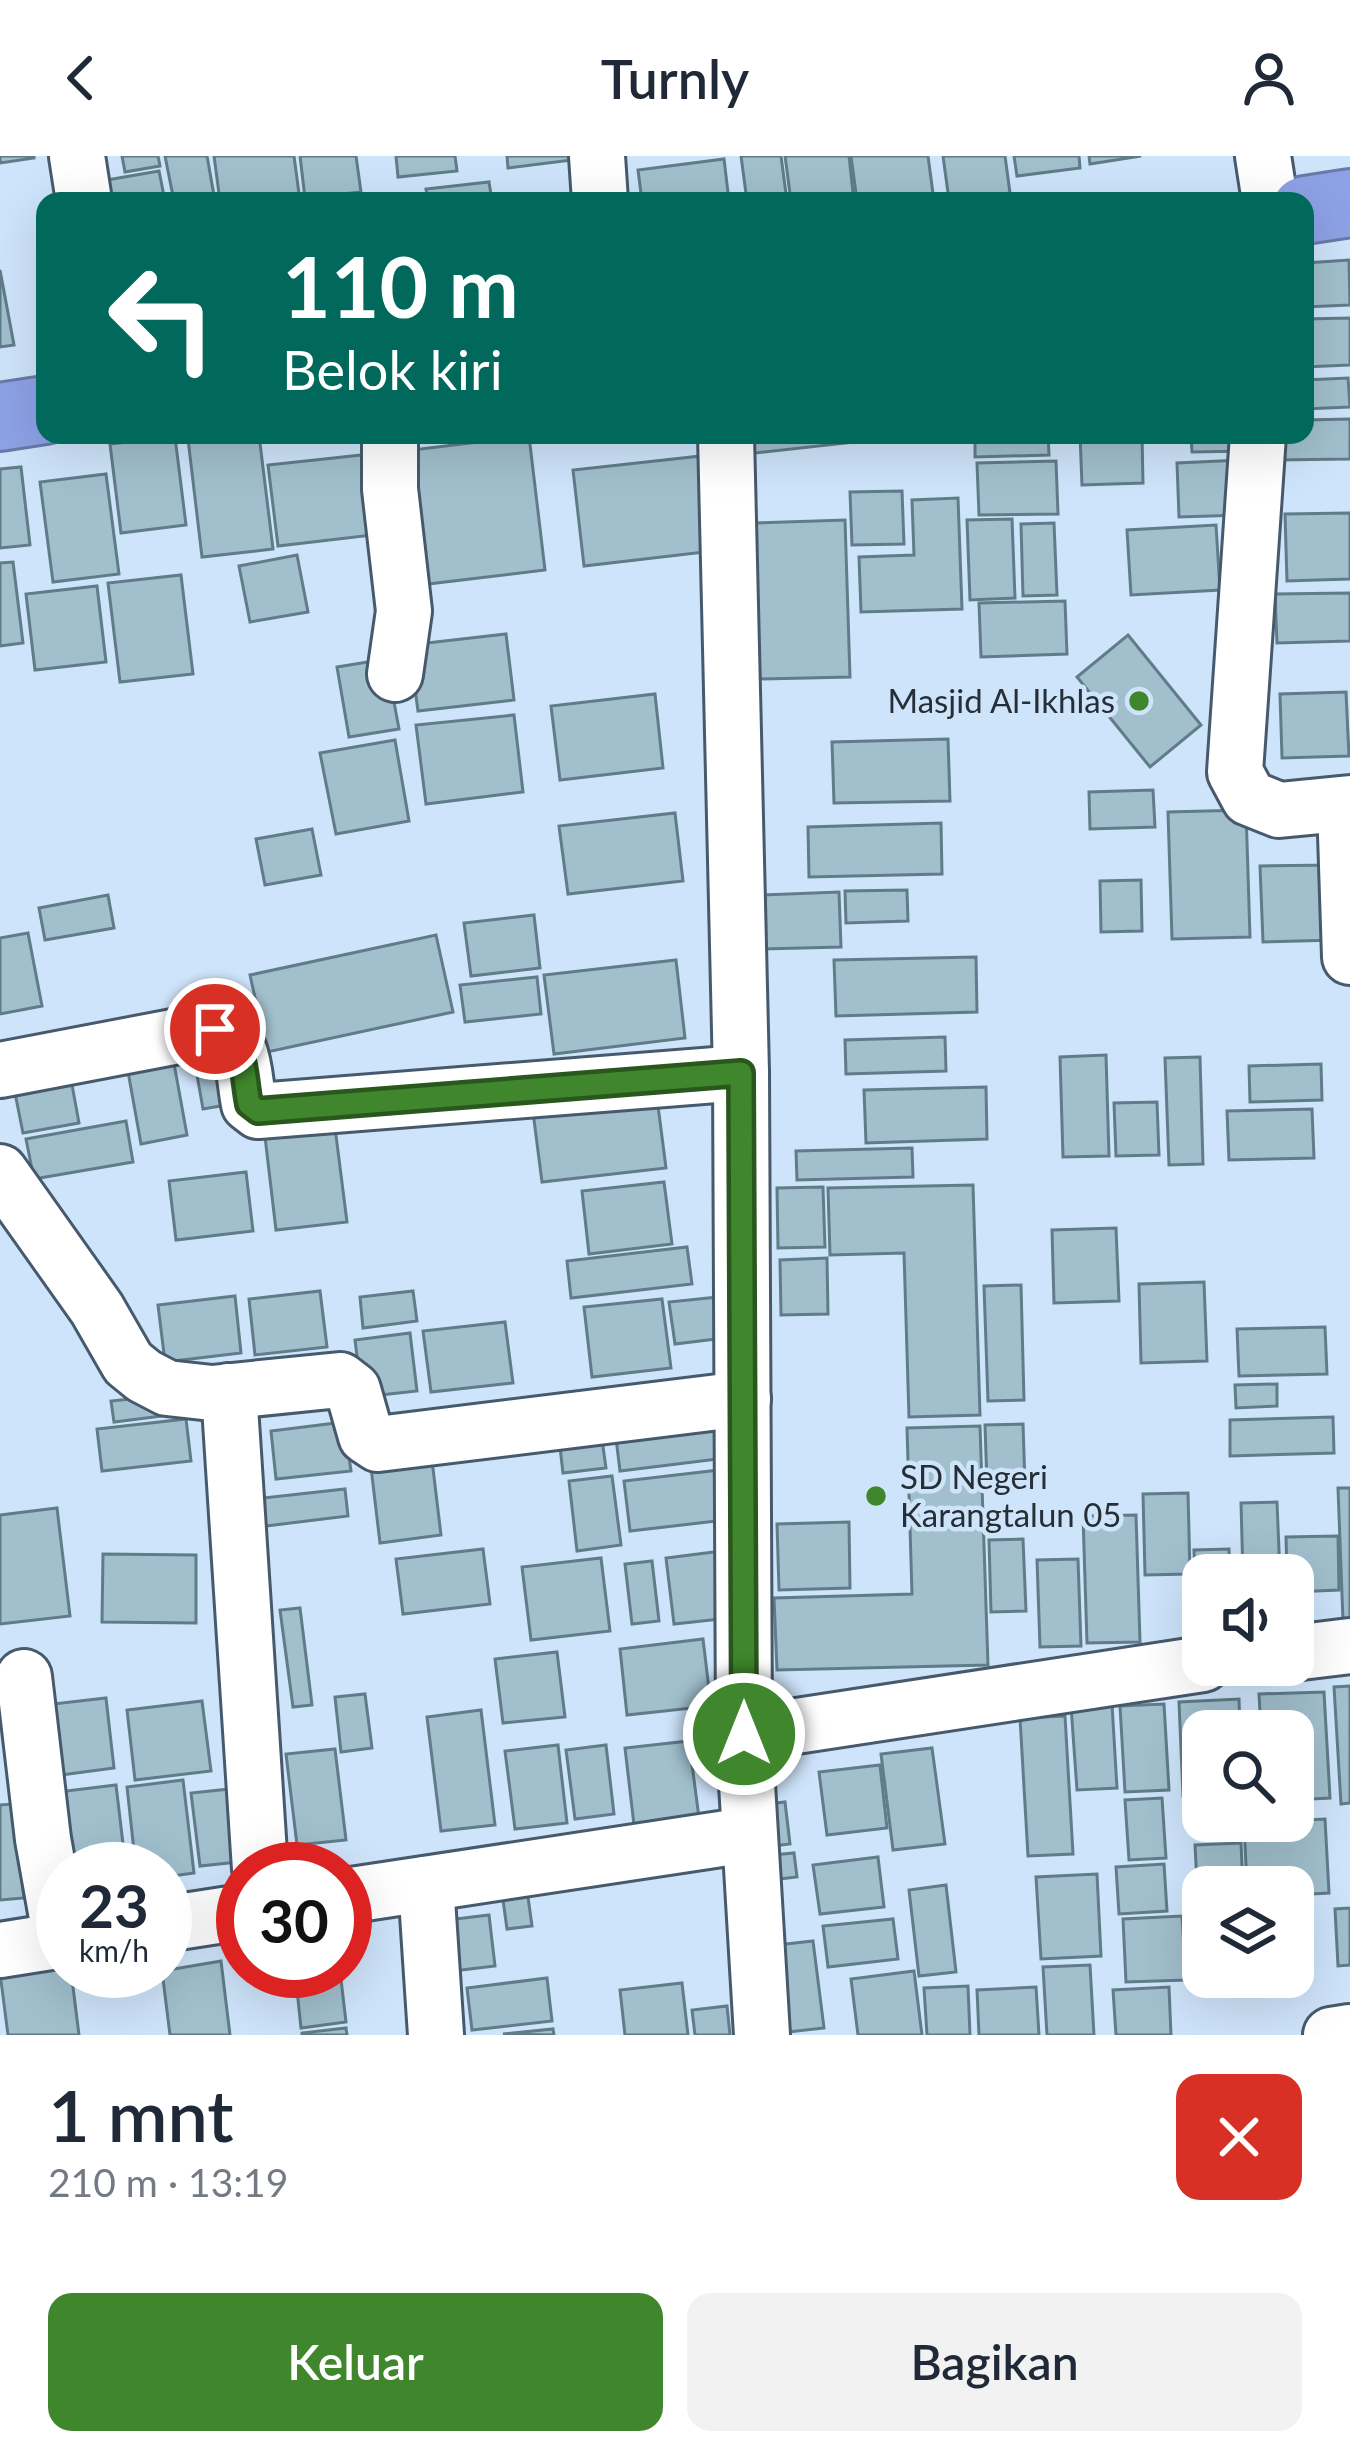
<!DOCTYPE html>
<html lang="id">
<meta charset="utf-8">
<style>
:root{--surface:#fff;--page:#f2f2f3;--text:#1f2937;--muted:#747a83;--accent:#3f862c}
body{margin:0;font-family:Lato,sans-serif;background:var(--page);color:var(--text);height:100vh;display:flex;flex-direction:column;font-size:45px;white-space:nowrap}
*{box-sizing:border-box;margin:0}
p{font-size:39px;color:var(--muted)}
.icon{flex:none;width:66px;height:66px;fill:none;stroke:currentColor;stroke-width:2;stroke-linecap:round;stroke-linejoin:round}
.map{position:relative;height:1879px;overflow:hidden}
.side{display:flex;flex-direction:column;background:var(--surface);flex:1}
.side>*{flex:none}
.top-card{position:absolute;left:36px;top:36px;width:1278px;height:252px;border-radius:24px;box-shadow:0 12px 48px #0002;background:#00695c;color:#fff;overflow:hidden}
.controls{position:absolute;left:1182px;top:1398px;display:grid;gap:24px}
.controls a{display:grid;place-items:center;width:132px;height:132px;border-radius:24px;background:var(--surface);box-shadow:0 12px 48px #0002;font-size:60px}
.speed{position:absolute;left:36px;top:1686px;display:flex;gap:24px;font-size:60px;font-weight:700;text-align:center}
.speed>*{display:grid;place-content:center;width:156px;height:156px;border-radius:50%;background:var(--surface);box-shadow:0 12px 48px #0002;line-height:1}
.speed small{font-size:30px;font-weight:400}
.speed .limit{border:18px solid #d22;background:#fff;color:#111}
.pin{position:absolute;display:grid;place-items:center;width:102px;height:102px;color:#fff;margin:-51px;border:6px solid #fff;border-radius:50%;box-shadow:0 3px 12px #0007}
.me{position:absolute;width:132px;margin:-66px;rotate:0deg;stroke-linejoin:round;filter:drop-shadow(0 0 9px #0008)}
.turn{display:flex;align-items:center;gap:42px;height:252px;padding:0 48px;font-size:54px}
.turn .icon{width:156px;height:156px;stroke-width:2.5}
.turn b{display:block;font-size:84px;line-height:102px}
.round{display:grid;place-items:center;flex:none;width:126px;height:126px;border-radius:24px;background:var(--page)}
.headline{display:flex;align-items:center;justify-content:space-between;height:204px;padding:0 48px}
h1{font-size:72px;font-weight:600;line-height:90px}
.cta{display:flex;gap:24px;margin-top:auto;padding:24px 48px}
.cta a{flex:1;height:138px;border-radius:24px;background:var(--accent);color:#fff;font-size:48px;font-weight:600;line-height:138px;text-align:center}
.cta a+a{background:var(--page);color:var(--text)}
header{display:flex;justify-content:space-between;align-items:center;height:156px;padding:0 48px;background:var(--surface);font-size:54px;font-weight:600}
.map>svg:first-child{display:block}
.building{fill:#a1bfcd;stroke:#607c89;stroke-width:3}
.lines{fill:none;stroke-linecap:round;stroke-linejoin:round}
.minor-casing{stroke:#475a6d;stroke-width:60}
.highway-casing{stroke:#6979a8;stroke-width:72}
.minor{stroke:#fff;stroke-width:54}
.highway{stroke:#8da1e6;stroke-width:66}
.route-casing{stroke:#29571d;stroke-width:30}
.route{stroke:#3f862c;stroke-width:21}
.poi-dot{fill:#3f862c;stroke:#cee4fa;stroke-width:4.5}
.labels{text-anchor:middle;stroke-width:9;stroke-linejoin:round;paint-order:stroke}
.poi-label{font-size:33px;fill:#262e36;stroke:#cee4fa;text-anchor:end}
</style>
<header><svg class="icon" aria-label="back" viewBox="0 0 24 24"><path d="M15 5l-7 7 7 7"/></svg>Turnly<svg class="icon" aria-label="person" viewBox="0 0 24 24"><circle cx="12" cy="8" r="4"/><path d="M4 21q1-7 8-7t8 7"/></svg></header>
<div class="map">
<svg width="1350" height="1879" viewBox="0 0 1350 1879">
<rect width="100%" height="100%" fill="#cee4fa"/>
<g class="building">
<path d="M 0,0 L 34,0 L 34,2 L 0,7 Z"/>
<path d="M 122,0 L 158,0 L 160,10 L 125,16 Z"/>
<path d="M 165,0 L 207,0 L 215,45 L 174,45 Z"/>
<path d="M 214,0 L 294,0 L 300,45 L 220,45 Z"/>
<path d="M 300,0 L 356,0 L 361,36 L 305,42 Z"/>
<path d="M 396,0 L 455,0 L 457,15 L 398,21 Z"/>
<path d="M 507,0 L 588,0 L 588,2 L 508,12 Z"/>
<path d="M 741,0 L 781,0 L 787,45 L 747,45 Z"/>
<path d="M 785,0 L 849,0 L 854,45 L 791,45 Z"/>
<path d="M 851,0 L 928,0 L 934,45 L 857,45 Z"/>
<path d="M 943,0 L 1005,0 L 1010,37 L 949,44 Z"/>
<path d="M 1014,0 L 1079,0 L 1080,12 L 1017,20 Z"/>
<path d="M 1089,0 L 1141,0 L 1090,8 Z"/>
<path d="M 724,3 L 729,45 L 642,45 L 638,14 Z"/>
<path d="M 159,15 L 165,45 L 111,45 L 107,24 Z"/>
<path d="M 489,26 L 492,45 L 428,45 L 426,33 Z"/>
<path d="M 1349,104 L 1350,149 L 1305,151 L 1305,107 Z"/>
<path d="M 0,114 L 14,189 L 0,191 Z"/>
<path d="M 1350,162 L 1350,209 L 1305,211 L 1305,163 Z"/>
<path d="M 1348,222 L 1350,251 L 1305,253 L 1305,224 Z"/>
<path d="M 1350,263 L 1350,303 L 1276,304 L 1276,279 L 1305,279 L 1305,264 Z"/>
<path d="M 221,279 L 259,279 L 273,393 L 202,401 L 188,283 Z"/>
<path d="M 743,279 L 854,279 L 855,286 L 745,298 Z"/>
<path d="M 975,279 L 1048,279 L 1049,299 L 975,301 Z"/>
<path d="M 1080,279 L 1142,279 L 1143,327 L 1082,329 Z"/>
<path d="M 1191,279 L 1248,279 L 1249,295 L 1192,296 Z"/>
<path d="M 529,280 L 545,414 L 428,428 L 412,294 Z"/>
<path d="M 175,281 L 186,369 L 121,377 L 110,288 Z"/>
<path d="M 371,298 L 381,378 L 278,390 L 268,309 Z"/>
<path d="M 710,299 L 722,394 L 584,410 L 573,314 Z"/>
<path d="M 1241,304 L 1242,359 L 1179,361 L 1177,307 Z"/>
<path d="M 1056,305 L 1058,358 L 979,359 L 977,307 Z"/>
<path d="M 21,311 L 30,389 L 0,392 L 0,313 Z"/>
<path d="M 106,318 L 119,418 L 53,426 L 40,326 Z"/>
<path d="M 902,335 L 904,388 L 852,389 L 850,336 Z"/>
<path d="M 958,342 L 962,453 L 861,456 L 859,401 L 914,399 L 912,344 Z"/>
<path d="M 1350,357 L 1350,423 L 1287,425 L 1285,358 Z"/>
<path d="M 1012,363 L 1015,442 L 970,444 L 967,364 Z"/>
<path d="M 845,364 L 850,521 L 758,523 L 753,367 Z"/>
<path d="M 1054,367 L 1057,439 L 1023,440 L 1021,368 Z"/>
<path d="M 1216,369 L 1220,434 L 1131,439 L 1127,374 Z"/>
<path d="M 297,399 L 308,456 L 250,466 L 239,410 Z"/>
<path d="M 13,406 L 23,487 L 0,490 L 0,407 Z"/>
<path d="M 181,419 L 193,518 L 120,526 L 108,427 Z"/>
<path d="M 97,430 L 106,506 L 35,514 L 26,438 Z"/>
<path d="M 1350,437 L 1350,485 L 1277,487 L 1275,438 Z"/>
<path d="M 1065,445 L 1067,498 L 981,501 L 979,447 Z"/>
<path d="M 506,478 L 514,544 L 418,555 L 409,489 Z"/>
<path d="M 1128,479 L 1201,569 L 1150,611 L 1077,521 Z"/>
<path d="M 386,503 L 399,573 L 349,581 L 337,511 Z"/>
<path d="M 1346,536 L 1349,600 L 1282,602 L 1280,538 Z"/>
<path d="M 655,538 L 663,612 L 560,624 L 551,550 Z"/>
<path d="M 514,559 L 523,636 L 426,648 L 416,569 Z"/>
<path d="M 948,583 L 950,645 L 834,647 L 832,586 Z"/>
<path d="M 395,584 L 409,665 L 336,678 L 320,597 Z"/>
<path d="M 1153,634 L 1155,671 L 1090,673 L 1089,636 Z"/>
<path d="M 1246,654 L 1250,781 L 1172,783 L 1168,656 Z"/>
<path d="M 675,657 L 683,725 L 568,738 L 559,670 Z"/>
<path d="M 941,667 L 942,718 L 809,721 L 808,671 Z"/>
<path d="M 312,673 L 321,719 L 265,729 L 256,683 Z"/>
<path d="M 1335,709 L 1337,784 L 1263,786 L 1260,710 Z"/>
<path d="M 1141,724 L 1142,775 L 1101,776 L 1100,725 Z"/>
<path d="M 907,734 L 908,765 L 846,767 L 845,735 Z"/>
<path d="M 839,736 L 841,791 L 763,793 L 762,739 Z"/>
<path d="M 108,739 L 114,772 L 45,784 L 39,752 Z"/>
<path d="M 534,759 L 540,812 L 471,820 L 464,767 Z"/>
<path d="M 28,777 L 42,850 L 0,858 L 0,782 Z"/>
<path d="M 436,779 L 453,856 L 267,896 L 250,819 Z"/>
<path d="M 976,801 L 977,856 L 836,860 L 834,804 Z"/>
<path d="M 676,804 L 685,882 L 554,898 L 544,819 Z"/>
<path d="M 537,821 L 541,858 L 465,866 L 460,829 Z"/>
<path d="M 945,881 L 946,915 L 846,918 L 845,884 Z"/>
<path d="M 217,898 L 226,949 L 203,953 L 194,902 Z"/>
<path d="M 1106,899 L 1109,1000 L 1063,1001 L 1060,901 Z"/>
<path d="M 1200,901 L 1203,1008 L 1169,1009 L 1165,902 Z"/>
<path d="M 173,902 L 187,979 L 141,988 L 127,910 Z"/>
<path d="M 68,907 L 79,967 L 23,977 L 11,917 Z"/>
<path d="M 1321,908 L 1322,944 L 1250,946 L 1249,910 Z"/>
<path d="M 986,931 L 987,983 L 866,987 L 864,934 Z"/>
<path d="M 657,942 L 666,1012 L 542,1026 L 533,956 Z"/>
<path d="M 1157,946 L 1159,999 L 1116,1000 L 1114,947 Z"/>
<path d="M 1312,953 L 1314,1002 L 1229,1004 L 1227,955 Z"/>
<path d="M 333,956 L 347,1066 L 276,1074 L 263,964 Z"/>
<path d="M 126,965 L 133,1006 L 34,1023 L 26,983 Z"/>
<path d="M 912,992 L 913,1021 L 797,1024 L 796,995 Z"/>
<path d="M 246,1016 L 253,1075 L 176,1084 L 169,1025 Z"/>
<path d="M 664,1026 L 672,1088 L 589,1098 L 582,1035 Z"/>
<path d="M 973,1029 L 980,1259 L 909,1261 L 904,1097 L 830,1099 L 828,1032 Z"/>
<path d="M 823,1031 L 825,1091 L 778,1092 L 777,1032 Z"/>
<path d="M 1116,1072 L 1119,1145 L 1054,1147 L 1052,1074 Z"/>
<path d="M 687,1091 L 692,1128 L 571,1142 L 567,1105 Z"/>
<path d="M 827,1102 L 828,1158 L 781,1159 L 780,1104 Z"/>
<path d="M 1204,1126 L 1207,1205 L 1141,1207 L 1139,1128 Z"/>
<path d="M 1021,1129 L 1024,1244 L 988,1245 L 984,1130 Z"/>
<path d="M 320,1135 L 327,1191 L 255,1199 L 249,1143 Z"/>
<path d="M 413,1135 L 417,1165 L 363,1172 L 360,1141 Z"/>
<path d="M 235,1140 L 241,1197 L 165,1206 L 158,1149 Z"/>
<path d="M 728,1140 L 733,1181 L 675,1188 L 669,1146 Z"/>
<path d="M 662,1143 L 671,1212 L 592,1221 L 584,1151 Z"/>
<path d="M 505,1166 L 513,1227 L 431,1236 L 423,1175 Z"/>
<path d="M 1325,1171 L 1327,1218 L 1239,1220 L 1237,1173 Z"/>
<path d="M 410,1177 L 417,1235 L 362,1241 L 355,1184 Z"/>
<path d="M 1277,1228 L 1277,1250 L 1236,1252 L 1235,1229 Z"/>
<path d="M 168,1239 L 170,1259 L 114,1266 L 111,1245 Z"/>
<path d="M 720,1254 L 726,1302 L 620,1315 L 614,1266 Z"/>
<path d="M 1333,1261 L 1334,1297 L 1230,1300 L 1230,1264 Z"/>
<path d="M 186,1263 L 191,1305 L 102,1315 L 97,1273 Z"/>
<path d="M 344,1266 L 351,1315 L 276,1323 L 271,1275 Z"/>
<path d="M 1023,1268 L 1025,1329 L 987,1329 L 985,1269 Z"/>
<path d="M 600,1269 L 606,1312 L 563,1317 L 558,1274 Z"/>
<path d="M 980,1270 L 988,1509 L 777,1514 L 774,1442 L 912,1438 L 907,1272 Z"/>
<path d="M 431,1296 L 441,1379 L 380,1387 L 370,1303 Z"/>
<path d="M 728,1313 L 734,1363 L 630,1375 L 624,1325 Z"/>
<path d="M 612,1320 L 621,1389 L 577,1395 L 569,1325 Z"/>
<path d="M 1338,1332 L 1350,1332 L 1350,1465 L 1343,1465 Z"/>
<path d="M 345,1333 L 348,1360 L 266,1370 L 263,1342 Z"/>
<path d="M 1188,1337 L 1190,1418 L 1145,1419 L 1143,1338 Z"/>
<path d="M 1277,1346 L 1280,1419 L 1243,1419 L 1241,1347 Z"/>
<path d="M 57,1352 L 70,1460 L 0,1468 L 0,1359 Z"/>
<path d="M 1136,1359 L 1140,1486 L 1087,1487 L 1083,1360 Z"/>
<path d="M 849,1366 L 850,1432 L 779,1434 L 777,1368 Z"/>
<path d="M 1338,1380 L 1339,1434 L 1293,1436 L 1293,1419 L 1287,1419 L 1286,1381 Z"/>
<path d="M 1023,1383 L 1026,1455 L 991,1456 L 989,1384 Z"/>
<path d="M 483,1393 L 490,1448 L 403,1458 L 396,1403 Z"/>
<path d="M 1229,1393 L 1230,1419 L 1203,1419 L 1203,1474 L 1197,1475 L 1194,1394 Z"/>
<path d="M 722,1395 L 730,1462 L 674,1468 L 666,1402 Z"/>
<path d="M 103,1398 L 196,1399 L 196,1467 L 102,1466 Z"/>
<path d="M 601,1402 L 610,1475 L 531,1484 L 522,1411 Z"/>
<path d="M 1078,1403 L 1081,1490 L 1040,1491 L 1037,1404 Z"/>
<path d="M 652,1405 L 659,1465 L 632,1468 L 625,1408 Z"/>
<path d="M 300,1452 L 312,1549 L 293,1551 L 280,1454 Z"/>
<path d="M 703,1483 L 711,1550 L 627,1559 L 620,1493 Z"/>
<path d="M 557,1496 L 565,1561 L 503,1567 L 495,1503 Z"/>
<path d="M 1350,1530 L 1350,1647 L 1341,1648 L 1334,1531 Z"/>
<path d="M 1324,1536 L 1330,1642 L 1293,1644 L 1293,1575 L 1261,1575 L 1259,1538 Z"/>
<path d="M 365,1538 L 372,1592 L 341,1596 L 335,1541 Z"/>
<path d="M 106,1542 L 114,1612 L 61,1619 L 53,1548 Z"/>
<path d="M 1239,1543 L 1240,1575 L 1203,1575 L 1203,1639 L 1183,1640 L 1179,1546 Z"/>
<path d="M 202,1545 L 211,1615 L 135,1624 L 127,1554 Z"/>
<path d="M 1112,1548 L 1117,1632 L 1077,1634 L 1071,1550 Z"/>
<path d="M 1164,1548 L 1169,1634 L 1125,1636 L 1120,1550 Z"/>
<path d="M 481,1554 L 495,1669 L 441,1675 L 427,1561 Z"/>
<path d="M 1065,1560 L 1073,1698 L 1028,1700 L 1020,1562 Z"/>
<path d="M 689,1585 L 699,1662 L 634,1669 L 625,1592 Z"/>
<path d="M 558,1589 L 567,1667 L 515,1673 L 505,1595 Z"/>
<path d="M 606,1589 L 614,1658 L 575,1663 L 566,1594 Z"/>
<path d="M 932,1592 L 945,1688 L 893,1694 L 881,1598 Z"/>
<path d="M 335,1593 L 346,1684 L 297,1689 L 286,1598 Z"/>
<path d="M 880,1609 L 887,1672 L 827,1679 L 819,1616 Z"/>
<path d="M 183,1624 L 194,1717 L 165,1721 L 165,1713 L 136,1713 L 127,1631 Z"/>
<path d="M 116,1629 L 126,1713 L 63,1713 L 50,1637 Z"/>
<path d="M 239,1632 L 248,1705 L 200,1710 L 191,1637 Z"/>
<path d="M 1162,1642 L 1166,1702 L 1129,1704 L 1125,1644 Z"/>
<path d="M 785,1646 L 790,1688 L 755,1692 L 750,1650 Z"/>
<path d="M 13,1648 L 24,1742 L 0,1744 L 0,1649 Z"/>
<path d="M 1325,1663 L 1329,1737 L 1293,1739 L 1293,1731 L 1247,1731 L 1244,1667 Z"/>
<path d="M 1241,1687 L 1243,1731 L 1203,1731 L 1200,1785 L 1195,1689 Z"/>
<path d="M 794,1697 L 797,1721 L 754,1726 L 752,1701 Z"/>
<path d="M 878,1701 L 884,1751 L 820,1758 L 813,1709 Z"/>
<path d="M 1164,1708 L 1167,1755 L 1119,1758 L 1116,1711 Z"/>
<path d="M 1097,1718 L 1101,1800 L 1041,1803 L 1036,1721 Z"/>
<path d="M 946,1729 L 956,1816 L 919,1820 L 909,1734 Z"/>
<path d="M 528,1741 L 532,1770 L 507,1773 L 503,1744 Z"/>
<path d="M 1350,1752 L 1350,1809 L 1338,1810 L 1335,1753 Z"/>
<path d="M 489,1759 L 495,1810 L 453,1815 L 447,1764 Z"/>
<path d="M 1182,1760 L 1186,1824 L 1126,1826 L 1123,1763 Z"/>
<path d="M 893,1763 L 898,1803 L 828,1811 L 823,1770 Z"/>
<path d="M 813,1785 L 824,1872 L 779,1877 L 768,1790 Z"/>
<path d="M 221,1805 L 230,1879 L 170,1879 L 162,1815 Z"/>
<path d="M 1090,1809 L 1094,1879 L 1047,1879 L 1043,1811 Z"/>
<path d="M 63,1810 L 63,1815 L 71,1815 L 79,1879 L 8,1879 L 0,1817 Z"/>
<path d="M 295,1815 L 340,1815 L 346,1866 L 301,1872 Z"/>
<path d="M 914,1815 L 922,1879 L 858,1879 L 851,1823 Z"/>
<path d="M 547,1822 L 552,1865 L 472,1874 L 467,1832 Z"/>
<path d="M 682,1827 L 688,1879 L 625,1879 L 620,1834 Z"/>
<path d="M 968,1830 L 970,1879 L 927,1879 L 924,1832 Z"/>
<path d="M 1036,1831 L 1039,1879 L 979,1879 L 977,1834 Z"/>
<path d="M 1169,1831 L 1171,1879 L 1116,1879 L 1113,1834 Z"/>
<path d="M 727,1850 L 730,1879 L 695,1879 L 692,1854 Z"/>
<path d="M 346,1872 L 347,1879 L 302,1879 L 302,1877 Z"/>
<path d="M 553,1873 L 554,1879 L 503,1878 Z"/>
</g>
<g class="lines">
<g class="minor-casing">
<g id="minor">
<path d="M 77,0 L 84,45"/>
<path d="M 597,0 L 600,45"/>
<path d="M 1263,0 L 1270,45"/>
<path d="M 390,279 L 390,333 L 404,455 L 395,518"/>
<path d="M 726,279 L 741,917 L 744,1578 L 762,1879"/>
<path d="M 1258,279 L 1235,616 L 1249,642 L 1279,654 L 1350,647"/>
<path d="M 1345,648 L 1350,801"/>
<path d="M 0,914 L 215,873 C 247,881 243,920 249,948 L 258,955 L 741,917"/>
<path d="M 0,1016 L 97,1153 L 128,1207 L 144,1220 L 167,1232 L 212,1237 L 340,1224 L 353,1234 L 366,1280 L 378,1288 L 743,1243"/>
<path d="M 229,1235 L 260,1713"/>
<path d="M 1293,1497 L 1350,1490"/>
<path d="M 24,1521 L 43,1683 L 61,1784"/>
<path d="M 744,1578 L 1203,1508"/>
<path d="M 426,1728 L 436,1879"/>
<path d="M 345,1740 L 747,1679"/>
<path d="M 165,1768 L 243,1756"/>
<path d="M 0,1794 L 63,1784"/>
<path d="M 1331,1879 L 1350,1876"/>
</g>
</g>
<g class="highway-casing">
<g id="highway">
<path d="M 1305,54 L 1350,47"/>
<path d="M 0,261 L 45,254"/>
</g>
</g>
<use href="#minor" class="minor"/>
<use href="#highway" class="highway"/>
</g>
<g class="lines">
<g class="route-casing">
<path id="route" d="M 215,873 C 247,881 243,920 249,948 L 258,955 L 741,917 L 744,1578"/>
</g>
<use href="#route" class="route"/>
</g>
<g class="poi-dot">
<circle cx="1139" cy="545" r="12"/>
<circle cx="876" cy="1340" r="12"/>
</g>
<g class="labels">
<g class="poi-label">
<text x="1115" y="557">Masjid Al-Ikhlas</text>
<text x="900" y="1333" text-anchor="start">SD Negeri<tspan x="900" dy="38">Karangtalun 05</tspan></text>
</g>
</g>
</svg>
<div class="controls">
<a><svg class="icon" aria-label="sound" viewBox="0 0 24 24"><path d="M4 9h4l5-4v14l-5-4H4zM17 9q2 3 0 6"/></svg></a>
<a><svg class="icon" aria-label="search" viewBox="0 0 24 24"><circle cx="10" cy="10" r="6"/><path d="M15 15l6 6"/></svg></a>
<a><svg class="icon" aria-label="layers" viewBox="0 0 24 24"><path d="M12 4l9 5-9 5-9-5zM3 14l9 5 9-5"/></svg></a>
</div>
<div class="speed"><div>23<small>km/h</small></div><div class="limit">30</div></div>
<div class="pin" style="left:215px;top:873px;background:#d93025"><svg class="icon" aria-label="arrive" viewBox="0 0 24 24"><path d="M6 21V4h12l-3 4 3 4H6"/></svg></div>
<svg class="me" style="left:744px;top:1578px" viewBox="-20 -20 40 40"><circle r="17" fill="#3f862c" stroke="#fff" stroke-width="3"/><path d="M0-11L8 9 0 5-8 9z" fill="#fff"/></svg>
<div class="top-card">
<div class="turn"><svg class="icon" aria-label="left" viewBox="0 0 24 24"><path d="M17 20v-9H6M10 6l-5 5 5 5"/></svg><div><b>110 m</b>Belok kiri</div></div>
</div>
</div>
<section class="side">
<div class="headline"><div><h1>1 mnt</h1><p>210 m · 13:19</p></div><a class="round" style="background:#d93025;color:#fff"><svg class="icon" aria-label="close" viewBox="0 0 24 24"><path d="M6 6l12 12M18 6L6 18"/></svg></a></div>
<div class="cta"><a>Keluar</a><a>Bagikan</a></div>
</section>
